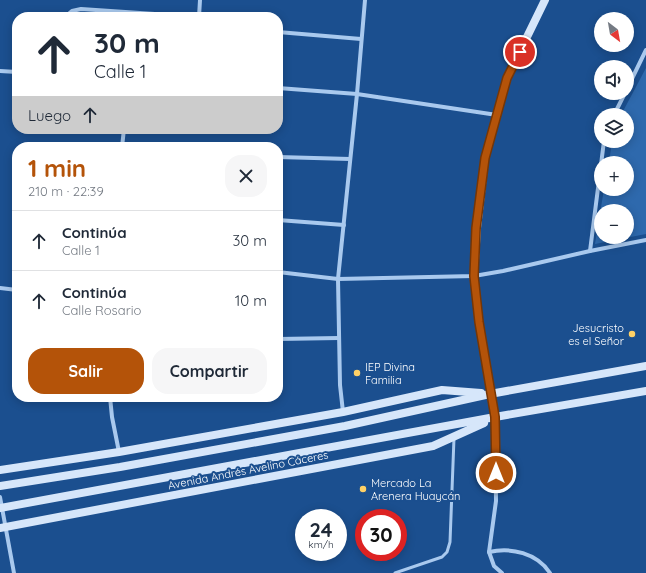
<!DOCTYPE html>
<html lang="es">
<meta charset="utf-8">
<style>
:root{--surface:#fff;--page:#f6f6f7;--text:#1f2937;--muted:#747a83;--line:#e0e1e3;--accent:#b45309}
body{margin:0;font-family:Quicksand,sans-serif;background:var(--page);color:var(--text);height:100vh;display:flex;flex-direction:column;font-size:15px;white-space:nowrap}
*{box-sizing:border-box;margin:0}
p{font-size:13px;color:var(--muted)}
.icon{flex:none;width:22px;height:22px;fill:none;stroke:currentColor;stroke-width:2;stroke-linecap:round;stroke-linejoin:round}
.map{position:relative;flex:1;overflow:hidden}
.panel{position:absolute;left:12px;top:142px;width:271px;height:260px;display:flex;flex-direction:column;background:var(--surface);border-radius:16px;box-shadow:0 2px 10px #0003}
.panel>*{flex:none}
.banner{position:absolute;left:12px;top:12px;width:271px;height:122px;border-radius:16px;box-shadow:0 2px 10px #0003;background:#fff;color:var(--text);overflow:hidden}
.needle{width:26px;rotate:149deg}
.buttons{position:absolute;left:594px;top:12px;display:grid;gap:8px}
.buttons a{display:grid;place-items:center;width:40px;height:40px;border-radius:50%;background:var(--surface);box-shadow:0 2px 10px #0003;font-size:20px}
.speed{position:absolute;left:295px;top:509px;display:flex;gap:8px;font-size:20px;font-weight:700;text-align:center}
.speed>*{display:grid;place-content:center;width:52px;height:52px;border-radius:50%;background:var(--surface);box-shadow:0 2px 10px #0003;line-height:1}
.speed small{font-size:10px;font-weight:400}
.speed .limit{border:6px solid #d22;background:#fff;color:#111}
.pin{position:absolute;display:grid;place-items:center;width:34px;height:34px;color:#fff;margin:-17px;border:2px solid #fff;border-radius:50%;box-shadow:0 1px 4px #0007}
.me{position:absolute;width:44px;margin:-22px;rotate:0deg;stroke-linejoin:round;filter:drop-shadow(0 0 3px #0008)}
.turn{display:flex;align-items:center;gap:14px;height:84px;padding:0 16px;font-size:18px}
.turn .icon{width:52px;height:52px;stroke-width:2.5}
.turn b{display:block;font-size:28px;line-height:34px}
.then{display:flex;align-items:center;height:38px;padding:0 16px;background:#0003;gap:8px;font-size:15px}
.round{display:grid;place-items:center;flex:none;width:42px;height:42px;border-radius:16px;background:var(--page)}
.overview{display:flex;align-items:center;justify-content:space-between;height:68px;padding:0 16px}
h1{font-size:24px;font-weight:800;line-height:30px;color:var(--accent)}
.button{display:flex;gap:8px;margin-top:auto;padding:8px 16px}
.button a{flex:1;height:46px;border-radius:16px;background:var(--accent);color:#fff;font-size:16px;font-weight:800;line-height:46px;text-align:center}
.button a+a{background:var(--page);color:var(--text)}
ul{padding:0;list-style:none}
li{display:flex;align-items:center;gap:12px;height:60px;padding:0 16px;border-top:1px solid var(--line)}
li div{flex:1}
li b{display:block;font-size:15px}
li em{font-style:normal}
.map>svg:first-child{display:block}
.park{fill:#2e69ad;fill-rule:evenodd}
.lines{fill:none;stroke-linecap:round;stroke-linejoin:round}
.lane{stroke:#a9c9ee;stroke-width:3}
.street{stroke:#a9c9ee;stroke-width:4}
.secondary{stroke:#d6e6fa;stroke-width:8}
.route-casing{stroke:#753606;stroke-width:10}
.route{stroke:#b45309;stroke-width:7}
.poi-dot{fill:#ffd166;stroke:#1b4f8f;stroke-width:1.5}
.labels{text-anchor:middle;stroke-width:4;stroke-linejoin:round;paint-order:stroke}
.poi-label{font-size:11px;fill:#fff;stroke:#1b4f8f;text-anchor:start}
.street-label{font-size:11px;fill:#fff;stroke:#1b4f8f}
</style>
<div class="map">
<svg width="646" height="573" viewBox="0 0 646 573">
<rect width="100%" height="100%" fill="#1b4f8f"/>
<path class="park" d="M 646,68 L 646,234 L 595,244 L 604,189 L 627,189 L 627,163 L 609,163 L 612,141 L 627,141 L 627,115 L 621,115 ZM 601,211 L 627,211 L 627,237 L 601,237 Z"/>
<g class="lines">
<path class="lane" d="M 395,573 L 442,557 L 447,552 L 450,542 L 454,438"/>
<g class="street">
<path d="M 65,17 L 72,11 L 81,9 L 199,17"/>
<path d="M 199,17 L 200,0"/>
<path d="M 278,32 L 361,39"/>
<path d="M 0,71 L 17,72"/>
<path d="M 278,88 L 357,94 L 497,115"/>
<path d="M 627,89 L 646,50"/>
<path d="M 614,115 L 625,93"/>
<path d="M 122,147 L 124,129"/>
<path d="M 278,157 L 350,159"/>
<path d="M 278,220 L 344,225"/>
<path d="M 590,251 L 604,141"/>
<path d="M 278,272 L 338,279 L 474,276 L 503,271 L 590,251 L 646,240"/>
<path d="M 0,288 L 17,290"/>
<path d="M 278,339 L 339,338"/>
<path d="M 110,397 L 112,417 L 119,452"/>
<path d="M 343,412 L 340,385 L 338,279 L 357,94 L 365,0"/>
<path d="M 495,417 L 496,501 L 489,552 L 494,566 L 502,573"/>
<path d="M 0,497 L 14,573"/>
<path d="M 489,552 C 511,547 537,553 550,573"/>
</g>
<g class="secondary">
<path d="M 495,417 L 479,322 L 474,276 L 477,228 L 485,158 L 507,78 L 545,0"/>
<path d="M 0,470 L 119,452 L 343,412 L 442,390 L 481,393"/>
<path d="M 0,486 L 120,467 L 345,426 L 490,394 L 646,366"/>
<path d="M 0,508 L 495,417 L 646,391"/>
<path d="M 0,528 L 433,446 L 484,423"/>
</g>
</g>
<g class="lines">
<g class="route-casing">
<path id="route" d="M 496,473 L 495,417 L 479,322 L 474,276 L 476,228 L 485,158 L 507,78 L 520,52"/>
</g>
<use href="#route" class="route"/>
</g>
<g class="poi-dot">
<circle cx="632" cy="334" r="4"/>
<circle cx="357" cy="373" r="4"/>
<circle cx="363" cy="489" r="4"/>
</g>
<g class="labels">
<g class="poi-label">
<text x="624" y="332" text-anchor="end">Jesucristo<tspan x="624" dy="13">es el Señor</tspan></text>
<text x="365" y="371">IEP Divina<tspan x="365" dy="13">Familia</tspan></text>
<text x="371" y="487">Mercado La<tspan x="371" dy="13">Arenera Huaycán</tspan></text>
</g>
<g class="street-label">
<text transform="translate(248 470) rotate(-11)" y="4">Avenida Andrés Avelino Cáceres</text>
</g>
</g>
</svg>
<div class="buttons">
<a><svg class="needle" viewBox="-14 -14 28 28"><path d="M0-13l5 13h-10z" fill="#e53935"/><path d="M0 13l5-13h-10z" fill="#747a83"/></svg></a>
<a><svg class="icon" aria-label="sound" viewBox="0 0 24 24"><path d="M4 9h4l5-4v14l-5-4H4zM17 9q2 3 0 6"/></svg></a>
<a><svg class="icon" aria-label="layers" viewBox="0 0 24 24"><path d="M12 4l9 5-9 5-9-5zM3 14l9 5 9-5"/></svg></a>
<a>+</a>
<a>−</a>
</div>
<div class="speed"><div>24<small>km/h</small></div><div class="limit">30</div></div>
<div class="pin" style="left:520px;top:52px;background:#d93025"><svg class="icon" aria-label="arrive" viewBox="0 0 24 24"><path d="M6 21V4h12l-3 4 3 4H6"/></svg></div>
<svg class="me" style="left:496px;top:473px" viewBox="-20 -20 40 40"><circle r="17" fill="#b45309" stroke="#fff" stroke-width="3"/><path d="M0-11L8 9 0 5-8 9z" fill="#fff"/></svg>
<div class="banner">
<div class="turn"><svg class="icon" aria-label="ahead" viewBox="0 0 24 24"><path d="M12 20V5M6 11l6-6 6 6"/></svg><div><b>30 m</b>Calle 1</div></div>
<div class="then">Luego<svg class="icon" aria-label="ahead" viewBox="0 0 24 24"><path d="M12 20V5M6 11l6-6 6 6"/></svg></div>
</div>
<section class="panel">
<div class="overview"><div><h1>1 min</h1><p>210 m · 22:39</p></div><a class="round"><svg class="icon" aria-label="close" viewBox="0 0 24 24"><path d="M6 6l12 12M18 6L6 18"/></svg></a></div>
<ul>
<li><svg class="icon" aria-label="ahead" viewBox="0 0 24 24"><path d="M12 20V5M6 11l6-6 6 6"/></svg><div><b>Continúa</b><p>Calle 1</p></div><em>30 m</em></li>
<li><svg class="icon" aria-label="ahead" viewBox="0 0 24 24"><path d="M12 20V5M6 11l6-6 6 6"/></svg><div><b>Continúa</b><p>Calle Rosario</p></div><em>10 m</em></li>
</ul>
<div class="button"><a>Salir</a><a>Compartir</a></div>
</section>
</div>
